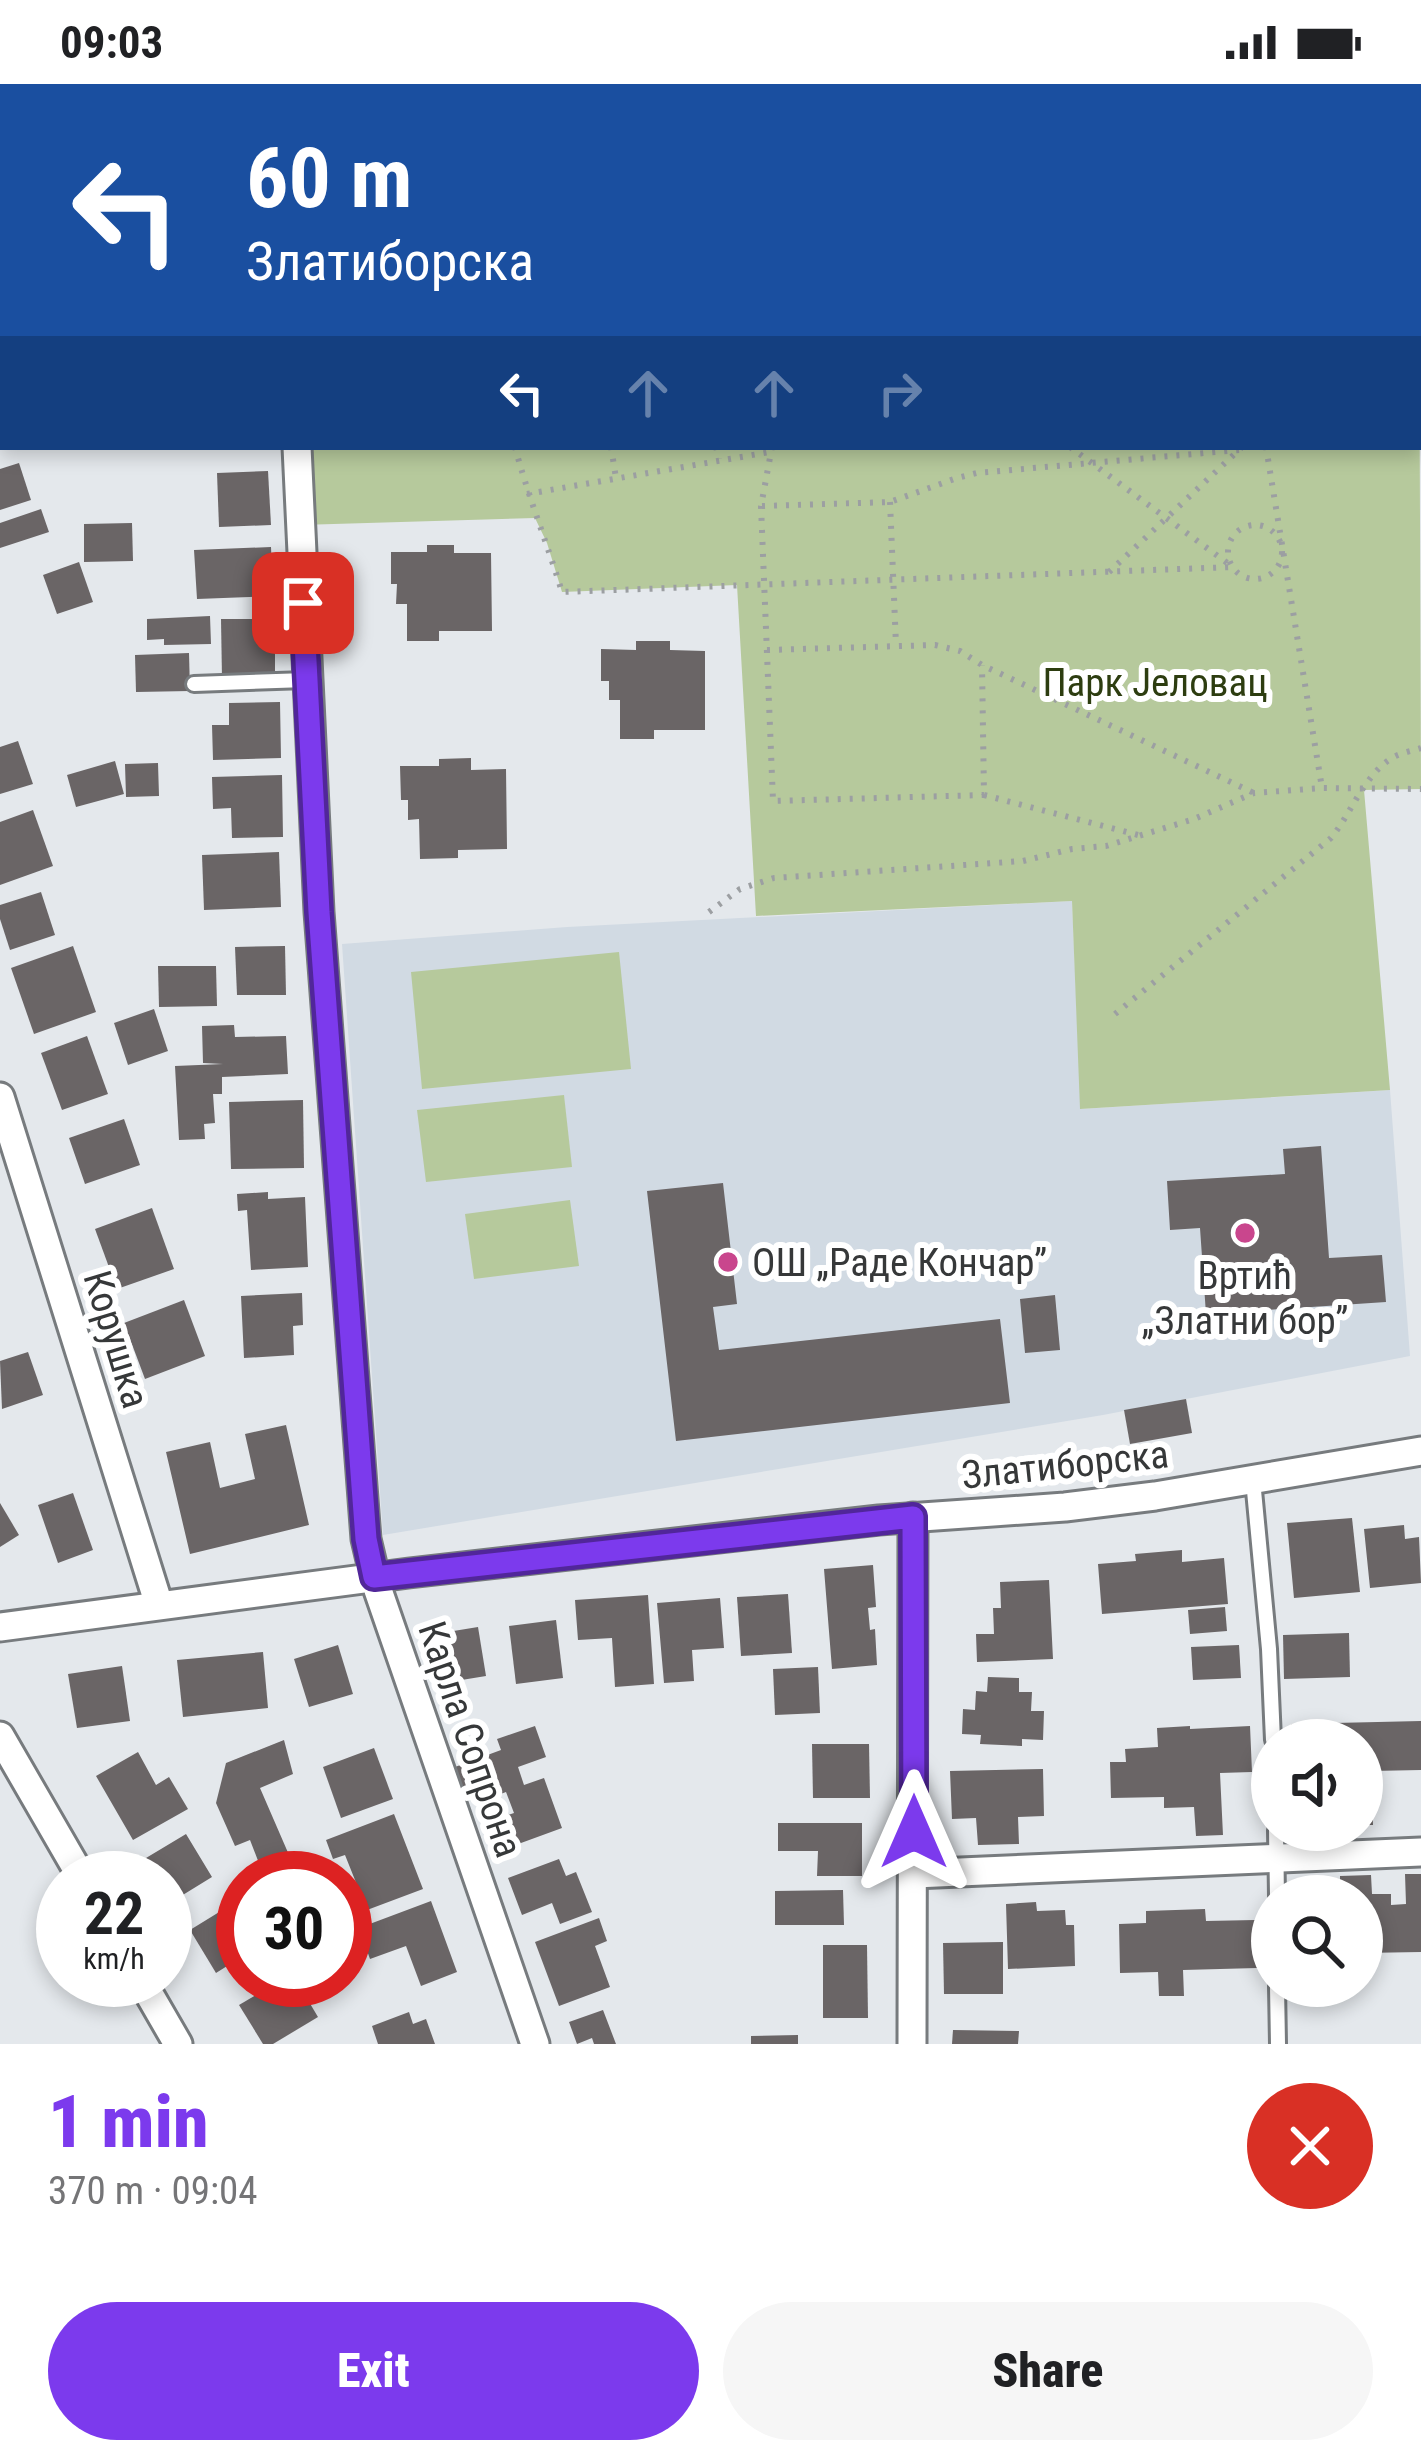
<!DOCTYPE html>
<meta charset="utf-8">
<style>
:root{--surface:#fff;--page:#f6f6f6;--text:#202124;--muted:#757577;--accent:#7c3aed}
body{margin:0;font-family:"Roboto Condensed",sans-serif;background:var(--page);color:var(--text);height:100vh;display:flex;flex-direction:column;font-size:45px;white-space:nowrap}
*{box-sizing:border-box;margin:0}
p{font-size:39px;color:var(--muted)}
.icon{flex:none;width:66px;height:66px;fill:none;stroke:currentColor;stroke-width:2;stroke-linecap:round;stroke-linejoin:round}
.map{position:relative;height:1960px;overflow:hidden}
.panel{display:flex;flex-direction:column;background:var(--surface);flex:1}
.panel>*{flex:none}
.hud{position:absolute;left:0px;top:0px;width:1422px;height:366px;box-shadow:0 6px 18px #0003;background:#1a4fa0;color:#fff;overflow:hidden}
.buttons{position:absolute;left:1251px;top:1635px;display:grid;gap:24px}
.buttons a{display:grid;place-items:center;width:132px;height:132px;border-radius:50%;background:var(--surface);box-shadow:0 6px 18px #0003;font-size:60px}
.speed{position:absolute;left:36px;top:1767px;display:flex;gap:24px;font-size:60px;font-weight:700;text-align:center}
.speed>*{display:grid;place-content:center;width:156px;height:156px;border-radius:50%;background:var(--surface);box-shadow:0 6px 18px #0003;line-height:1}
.speed small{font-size:30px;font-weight:400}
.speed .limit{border:18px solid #d22;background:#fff;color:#111}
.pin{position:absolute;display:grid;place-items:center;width:102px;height:102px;color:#fff;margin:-51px;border-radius:24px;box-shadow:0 6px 18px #0006}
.me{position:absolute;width:132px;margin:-66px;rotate:0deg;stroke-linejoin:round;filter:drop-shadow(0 0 9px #0008)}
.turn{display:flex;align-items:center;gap:42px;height:252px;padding:0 48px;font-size:54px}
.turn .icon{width:156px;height:156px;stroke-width:2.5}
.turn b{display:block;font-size:84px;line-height:102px}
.lanes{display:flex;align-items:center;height:114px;padding:0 48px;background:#0003;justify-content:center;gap:60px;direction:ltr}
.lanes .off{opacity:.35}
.round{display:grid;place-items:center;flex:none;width:126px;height:126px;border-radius:63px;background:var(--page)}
.summary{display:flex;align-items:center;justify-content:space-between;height:204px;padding:0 48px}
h1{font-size:72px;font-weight:800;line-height:90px;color:var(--accent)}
.cta{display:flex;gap:24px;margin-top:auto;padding:24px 48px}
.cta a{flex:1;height:138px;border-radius:72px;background:var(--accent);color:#fff;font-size:48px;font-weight:800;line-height:138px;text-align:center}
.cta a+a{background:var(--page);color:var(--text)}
.status{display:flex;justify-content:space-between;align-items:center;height:84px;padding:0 60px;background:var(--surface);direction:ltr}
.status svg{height:33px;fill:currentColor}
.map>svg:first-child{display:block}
.built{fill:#d1dae3}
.green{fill:#b6c99c}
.building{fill:#6a6566}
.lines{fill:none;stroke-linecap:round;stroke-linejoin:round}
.lane-casing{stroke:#777b7e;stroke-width:20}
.street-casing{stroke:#777b7e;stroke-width:33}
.path{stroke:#9c9fa2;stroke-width:6;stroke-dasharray:3 9;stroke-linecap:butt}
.lane{stroke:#fff;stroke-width:14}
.street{stroke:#fff;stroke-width:27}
.route-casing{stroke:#51269a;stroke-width:30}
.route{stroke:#7c3aed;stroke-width:21}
.poi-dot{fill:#c9468d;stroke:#fff;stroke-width:4.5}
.labels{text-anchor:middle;stroke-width:12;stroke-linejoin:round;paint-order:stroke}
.park-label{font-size:39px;fill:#2d3d10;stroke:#fff}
.poi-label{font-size:39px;fill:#363839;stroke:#fff;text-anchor:start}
.street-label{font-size:39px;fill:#363839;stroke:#fff}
</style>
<div class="status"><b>09:03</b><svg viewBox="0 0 49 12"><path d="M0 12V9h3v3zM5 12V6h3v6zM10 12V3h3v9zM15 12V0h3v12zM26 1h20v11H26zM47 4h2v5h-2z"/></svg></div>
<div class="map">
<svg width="1421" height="1960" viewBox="0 0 1421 1960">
<rect width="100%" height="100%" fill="#e4e8ec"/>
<path class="built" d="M 1072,817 L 1081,1025 L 1390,1006 L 1410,1272 L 1103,1331 L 383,1451 L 342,860 L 567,843 Z"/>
<g class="green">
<path d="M 1419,166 L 1421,705 L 1364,706 L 1390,1006 L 1080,1025 L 1072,817 L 756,832 L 737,501 L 562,508 L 547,459 L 535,434 L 300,441 L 297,363 L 1419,363 Z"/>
<path d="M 619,868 L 631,985 L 422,1005 L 411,888 Z"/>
<path d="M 564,1011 L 572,1083 L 426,1098 L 417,1026 Z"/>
<path d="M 570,1116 L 579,1182 L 474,1195 L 465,1130 Z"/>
</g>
<g class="building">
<path d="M 19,379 L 31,416 L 0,426 L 0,385 Z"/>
<path d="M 268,387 L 271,441 L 219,443 L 217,389 Z"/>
<path d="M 41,425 L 49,448 L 0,464 L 0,439 Z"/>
<path d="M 132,439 L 133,477 L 84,478 L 84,440 Z"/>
<path d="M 427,461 L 454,461 L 454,469 L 491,469 L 492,547 L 439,547 L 439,557 L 407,557 L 407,520 L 396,520 L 397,500 L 391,500 L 391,468 L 427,468 Z"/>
<path d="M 271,463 L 273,512 L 197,515 L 194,466 Z"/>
<path d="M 79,478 L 93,518 L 57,530 L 43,491 Z"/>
<path d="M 210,532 L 211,560 L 164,561 L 164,555 L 147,556 L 147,535 Z"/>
<path d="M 221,535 L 275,535 L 275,594 L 222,595 Z"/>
<path d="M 636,557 L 670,557 L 670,566 L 705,567 L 705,646 L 654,646 L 654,655 L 620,655 L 620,616 L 609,616 L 609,597 L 601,597 L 601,565 L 636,566 Z"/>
<path d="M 189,569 L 190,607 L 136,608 L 135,571 Z"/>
<path d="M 280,618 L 281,674 L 213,676 L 212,641 L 229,641 L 229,619 Z"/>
<path d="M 18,657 L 33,700 L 0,710 L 0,663 Z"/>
<path d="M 471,674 L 471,686 L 506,685 L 507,765 L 458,766 L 458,774 L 420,775 L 419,735 L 408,736 L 408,716 L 401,716 L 400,682 L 439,682 L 439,675 Z"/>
<path d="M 115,677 L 124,710 L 76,723 L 67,691 Z"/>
<path d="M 158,679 L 159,712 L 126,713 L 125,680 Z"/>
<path d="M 282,691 L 283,753 L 232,754 L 231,724 L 213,725 L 212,693 Z"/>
<path d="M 33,726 L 53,782 L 0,801 L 0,738 Z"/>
<path d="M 279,768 L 281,823 L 204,826 L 202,771 Z"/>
<path d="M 41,808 L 55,851 L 10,866 L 0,835 L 0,821 Z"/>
<path d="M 73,862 L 96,928 L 34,950 L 11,884 Z"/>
<path d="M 285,862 L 286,911 L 237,911 L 235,863 Z"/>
<path d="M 158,882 L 216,882 L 217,922 L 159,923 Z"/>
<path d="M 154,925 L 168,967 L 128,981 L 114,939 Z"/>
<path d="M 234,941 L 235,953 L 286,952 L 288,990 L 222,993 L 222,1010 L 213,1010 L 215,1039 L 204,1040 L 205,1055 L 179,1056 L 175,982 L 223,980 L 203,979 L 202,942 Z"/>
<path d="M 87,952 L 108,1010 L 62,1026 L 41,969 Z"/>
<path d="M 303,1016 L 304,1084 L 231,1085 L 229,1018 Z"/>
<path d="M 124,1035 L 140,1081 L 85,1100 L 69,1054 Z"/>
<path d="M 1321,1062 L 1329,1174 L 1382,1171 L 1386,1218 L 1206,1230 L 1200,1144 L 1170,1146 L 1167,1097 L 1285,1090 L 1283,1065 Z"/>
<path d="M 723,1099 L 737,1220 L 713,1223 L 719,1266 L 1000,1235 L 1010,1319 L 676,1357 L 647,1107 Z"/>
<path d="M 268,1108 L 268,1115 L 305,1113 L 308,1183 L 251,1186 L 247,1126 L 238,1127 L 237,1110 Z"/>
<path d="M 152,1124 L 174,1185 L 117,1205 L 95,1145 Z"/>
<path d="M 302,1209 L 303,1241 L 293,1242 L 294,1271 L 244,1274 L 241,1212 Z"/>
<path d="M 1055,1211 L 1060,1266 L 1025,1269 L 1020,1215 Z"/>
<path d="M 184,1216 L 205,1272 L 145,1295 L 124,1239 Z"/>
<path d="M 28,1268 L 43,1311 L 2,1325 L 0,1277 Z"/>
<path d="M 1186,1315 L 1192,1349 L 1130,1360 L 1124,1326 Z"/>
<path d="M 286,1341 L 309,1441 L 190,1470 L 166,1368 L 210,1358 L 220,1404 L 255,1395 L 245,1350 Z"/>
<path d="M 73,1409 L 93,1466 L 58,1479 L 38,1421 Z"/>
<path d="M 0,1419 L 19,1451 L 0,1463 Z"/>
<path d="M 1352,1434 L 1360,1508 L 1294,1514 L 1287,1439 Z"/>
<path d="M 1404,1441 L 1405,1455 L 1419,1453 L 1421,1499 L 1370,1504 L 1364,1445 Z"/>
<path d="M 1182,1466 L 1182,1478 L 1224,1474 L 1228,1520 L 1102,1530 L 1098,1480 L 1136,1477 L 1135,1470 Z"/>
<path d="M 873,1481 L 876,1523 L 868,1524 L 870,1546 L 875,1545 L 877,1581 L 832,1585 L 824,1485 Z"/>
<path d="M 1049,1496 L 1053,1575 L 977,1578 L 976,1550 L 994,1550 L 993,1524 L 1001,1524 L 1000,1498 Z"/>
<path d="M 788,1510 L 792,1569 L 741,1572 L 737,1513 Z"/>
<path d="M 648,1511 L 654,1600 L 615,1603 L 612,1554 L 578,1556 L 575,1516 Z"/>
<path d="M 720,1514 L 724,1564 L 692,1566 L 694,1597 L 664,1599 L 657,1519 Z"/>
<path d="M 1225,1523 L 1227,1547 L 1190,1550 L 1188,1526 Z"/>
<path d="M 556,1536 L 563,1594 L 516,1600 L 509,1542 Z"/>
<path d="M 478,1543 L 486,1592 L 437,1600 L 429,1551 Z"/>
<path d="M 1349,1549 L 1350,1593 L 1284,1595 L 1283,1551 Z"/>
<path d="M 338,1561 L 353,1610 L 309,1623 L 294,1575 Z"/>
<path d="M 1239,1561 L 1241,1594 L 1193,1596 L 1191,1563 Z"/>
<path d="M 263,1568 L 268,1624 L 183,1633 L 177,1576 Z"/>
<path d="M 122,1582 L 130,1637 L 77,1644 L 68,1590 Z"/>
<path d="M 818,1583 L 820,1629 L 775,1631 L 773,1585 Z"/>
<path d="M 988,1593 L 1019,1594 L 1019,1608 L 1032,1608 L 1031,1627 L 1044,1627 L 1043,1656 L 1022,1655 L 1022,1662 L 980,1660 L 981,1651 L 962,1650 L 963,1625 L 975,1626 L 976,1607 L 987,1608 Z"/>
<path d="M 1421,1637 L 1421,1686 L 1371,1687 L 1373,1741 L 1362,1741 L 1362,1656 L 1291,1656 L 1291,1640 Z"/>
<path d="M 535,1642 L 546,1673 L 518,1683 L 524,1701 L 544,1694 L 562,1744 L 496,1768 L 485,1739 L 514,1729 L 506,1708 L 482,1717 L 475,1699 L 462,1704 L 455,1683 L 501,1666 L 497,1655 Z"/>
<path d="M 1190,1642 L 1190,1645 L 1250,1642 L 1252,1688 L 1220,1689 L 1223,1751 L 1196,1752 L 1194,1723 L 1164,1724 L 1164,1713 L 1111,1714 L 1110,1678 L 1126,1678 L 1125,1665 L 1158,1663 L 1157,1644 Z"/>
<path d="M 284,1656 L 293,1690 L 260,1704 L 299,1794 L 259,1794 L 257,1790 L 262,1787 L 250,1756 L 235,1762 L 216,1719 L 226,1679 Z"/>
<path d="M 812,1660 L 869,1660 L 870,1714 L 813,1714 Z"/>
<path d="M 374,1664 L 393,1715 L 341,1734 L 323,1683 Z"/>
<path d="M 138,1668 L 156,1701 L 169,1693 L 188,1725 L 133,1756 L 96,1692 Z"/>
<path d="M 1043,1685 L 1044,1732 L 1018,1733 L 1019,1760 L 978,1761 L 976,1734 L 952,1735 L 950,1687 Z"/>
<path d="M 394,1730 L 423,1805 L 367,1826 L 345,1771 L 333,1775 L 326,1756 Z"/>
<path d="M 778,1739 L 862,1739 L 862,1792 L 817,1792 L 818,1767 L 778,1767 Z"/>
<path d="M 186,1750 L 212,1793 L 173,1817 L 165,1805 L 165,1794 L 158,1794 L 146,1774 Z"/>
<path d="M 559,1775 L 566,1792 L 576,1788 L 592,1828 L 560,1840 L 552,1819 L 522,1831 L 508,1794 Z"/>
<path d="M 1405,1790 L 1421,1790 L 1421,1868 L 1362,1869 L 1362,1812 L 1340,1812 L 1340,1792 L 1371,1791 L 1372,1810 L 1391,1810 L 1391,1821 L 1406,1820 Z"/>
<path d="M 843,1806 L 844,1841 L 775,1841 L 775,1807 Z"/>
<path d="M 431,1817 L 457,1888 L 421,1902 L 406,1862 L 370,1875 L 359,1844 Z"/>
<path d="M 1036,1818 L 1037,1827 L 1065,1826 L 1066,1841 L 1074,1841 L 1075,1882 L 1008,1885 L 1006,1820 Z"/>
<path d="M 229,1822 L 243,1846 L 243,1872 L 216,1889 L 190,1846 Z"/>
<path d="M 1205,1825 L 1206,1837 L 1255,1836 L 1257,1884 L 1183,1886 L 1184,1912 L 1159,1912 L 1158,1888 L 1120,1889 L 1119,1840 L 1146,1839 L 1146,1827 Z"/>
<path d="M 599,1834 L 607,1857 L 595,1862 L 610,1903 L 559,1922 L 535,1858 Z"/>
<path d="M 1003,1858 L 1003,1910 L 944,1910 L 943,1859 Z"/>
<path d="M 823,1861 L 867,1861 L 868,1934 L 823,1934 Z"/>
<path d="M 281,1896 L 296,1896 L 318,1933 L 273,1960 L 263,1960 L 239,1921 Z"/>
<path d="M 603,1926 L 616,1960 L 594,1960 L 592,1954 L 577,1960 L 569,1938 Z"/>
<path d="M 409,1928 L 413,1940 L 426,1935 L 435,1960 L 378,1960 L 372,1942 Z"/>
<path d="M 953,1946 L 1019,1947 L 1018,1960 L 952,1960 Z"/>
<path d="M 798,1951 L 798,1960 L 751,1960 L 751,1952 Z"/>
</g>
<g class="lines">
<g class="lane-casing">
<g id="lane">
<path d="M 194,600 L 306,596"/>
<path d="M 1253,1396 L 1269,1565 L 1273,1656"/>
<path d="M 1276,1746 L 1277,1812"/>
<path d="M 1277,1902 L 1278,1960"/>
</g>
</g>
<g class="street-casing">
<g id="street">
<path d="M 280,0 L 280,3"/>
<path d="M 297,363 L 319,828 L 366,1455 L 378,1506 L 535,1960"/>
<path d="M 0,1013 L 159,1521"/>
<path d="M 0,1543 L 409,1489 L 879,1436 L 1065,1423 L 1155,1412 L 1421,1367"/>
<path d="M 0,1652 L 82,1794"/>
<path d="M 914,1790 L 1421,1768"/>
<path d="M 141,1896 L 178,1960"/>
<path d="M 912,1960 L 913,1433"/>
</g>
</g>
<g class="path">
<path d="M 487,0 L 488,3"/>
<path d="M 876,0 L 876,3"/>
<path d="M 1266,0 L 1302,3"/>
<path d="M 1419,13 L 1421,13"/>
<path d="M 1419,208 L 1421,214"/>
<path d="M 1419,264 L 1421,264"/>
<path d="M 1419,284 L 1421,281"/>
<path d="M 515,363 C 528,412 547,459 562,508 L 1233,483"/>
<path d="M 611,363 L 616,394"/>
<path d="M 716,363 L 719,375"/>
<path d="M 772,363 L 761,422 L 773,717 L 984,711 L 982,581"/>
<path d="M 1070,363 L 1230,481"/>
<path d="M 1266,363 L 1322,704"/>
<path d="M 527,410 L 770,368"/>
<path d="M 890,418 L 896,561"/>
<path d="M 762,422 L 890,418 L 957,394 L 977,389 L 1239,366"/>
<circle cx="1255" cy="468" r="27"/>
<path d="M 1109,488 L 1242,363"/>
<path d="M 767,566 L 935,561 L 960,567 L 982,581 L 1254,709"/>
<path d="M 984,711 L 1138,751"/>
<path d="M 709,828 L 740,805 L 774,794 L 1023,777 L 1072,765 L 1106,762 L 1194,735 L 1254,709 L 1322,704 L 1421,705"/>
<path d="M 1115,930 L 1331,754 C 1351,730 1364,691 1392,674 C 1400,669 1412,667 1421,664"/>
</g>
<use href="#lane" class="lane"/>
<use href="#street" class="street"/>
</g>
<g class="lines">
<g class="route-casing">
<path id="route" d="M 303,519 L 319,828 L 366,1455 L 374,1493 L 913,1433 L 914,1748"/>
</g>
<use href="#route" class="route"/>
</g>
<g class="poi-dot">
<circle cx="1245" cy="1149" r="12"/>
<circle cx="728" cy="1178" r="12"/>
</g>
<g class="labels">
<g class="park-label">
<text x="1155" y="612">Парк Јеловац</text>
</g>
<g class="poi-label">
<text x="752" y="1192">ОШ „Раде Кончар”</text>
<text x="1245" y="1205" text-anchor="middle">Вртић<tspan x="1245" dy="45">„Златни бор”</tspan></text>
</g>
<g class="street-label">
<text transform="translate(117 1255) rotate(73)" y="14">Корушка</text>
<text transform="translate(1065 1380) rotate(-6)" y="14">Златиборска</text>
<text transform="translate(471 1655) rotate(71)" y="14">Карла Сопрона</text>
</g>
</g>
</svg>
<div class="buttons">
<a><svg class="icon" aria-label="sound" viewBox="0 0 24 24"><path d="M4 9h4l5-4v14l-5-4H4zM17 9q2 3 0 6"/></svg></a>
<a><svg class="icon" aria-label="search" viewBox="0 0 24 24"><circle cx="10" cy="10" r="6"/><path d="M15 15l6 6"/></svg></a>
</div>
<div class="speed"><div>22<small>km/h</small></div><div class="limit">30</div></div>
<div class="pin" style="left:303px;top:519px;background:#d93025"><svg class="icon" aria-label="arrive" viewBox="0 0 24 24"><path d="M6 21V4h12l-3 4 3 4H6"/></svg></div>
<svg class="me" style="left:914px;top:1748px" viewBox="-20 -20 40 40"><path d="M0-17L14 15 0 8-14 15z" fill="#7c3aed" stroke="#fff" stroke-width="4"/></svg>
<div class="hud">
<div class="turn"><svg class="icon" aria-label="left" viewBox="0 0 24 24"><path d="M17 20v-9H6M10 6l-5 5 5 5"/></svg><div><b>60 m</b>Златиборска</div></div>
<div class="lanes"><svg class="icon" aria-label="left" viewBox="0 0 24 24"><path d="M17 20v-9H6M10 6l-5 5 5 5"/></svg><svg class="icon off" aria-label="ahead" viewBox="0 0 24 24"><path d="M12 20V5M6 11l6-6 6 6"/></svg><svg class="icon off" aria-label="ahead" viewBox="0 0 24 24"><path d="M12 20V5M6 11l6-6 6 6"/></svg><svg class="icon off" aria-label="right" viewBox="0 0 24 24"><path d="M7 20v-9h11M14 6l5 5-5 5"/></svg></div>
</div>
</div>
<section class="panel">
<div class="summary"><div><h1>1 min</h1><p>370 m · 09:04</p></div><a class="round" style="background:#d93025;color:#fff"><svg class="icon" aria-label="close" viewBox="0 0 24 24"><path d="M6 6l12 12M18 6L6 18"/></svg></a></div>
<div class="cta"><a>Exit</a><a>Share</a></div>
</section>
